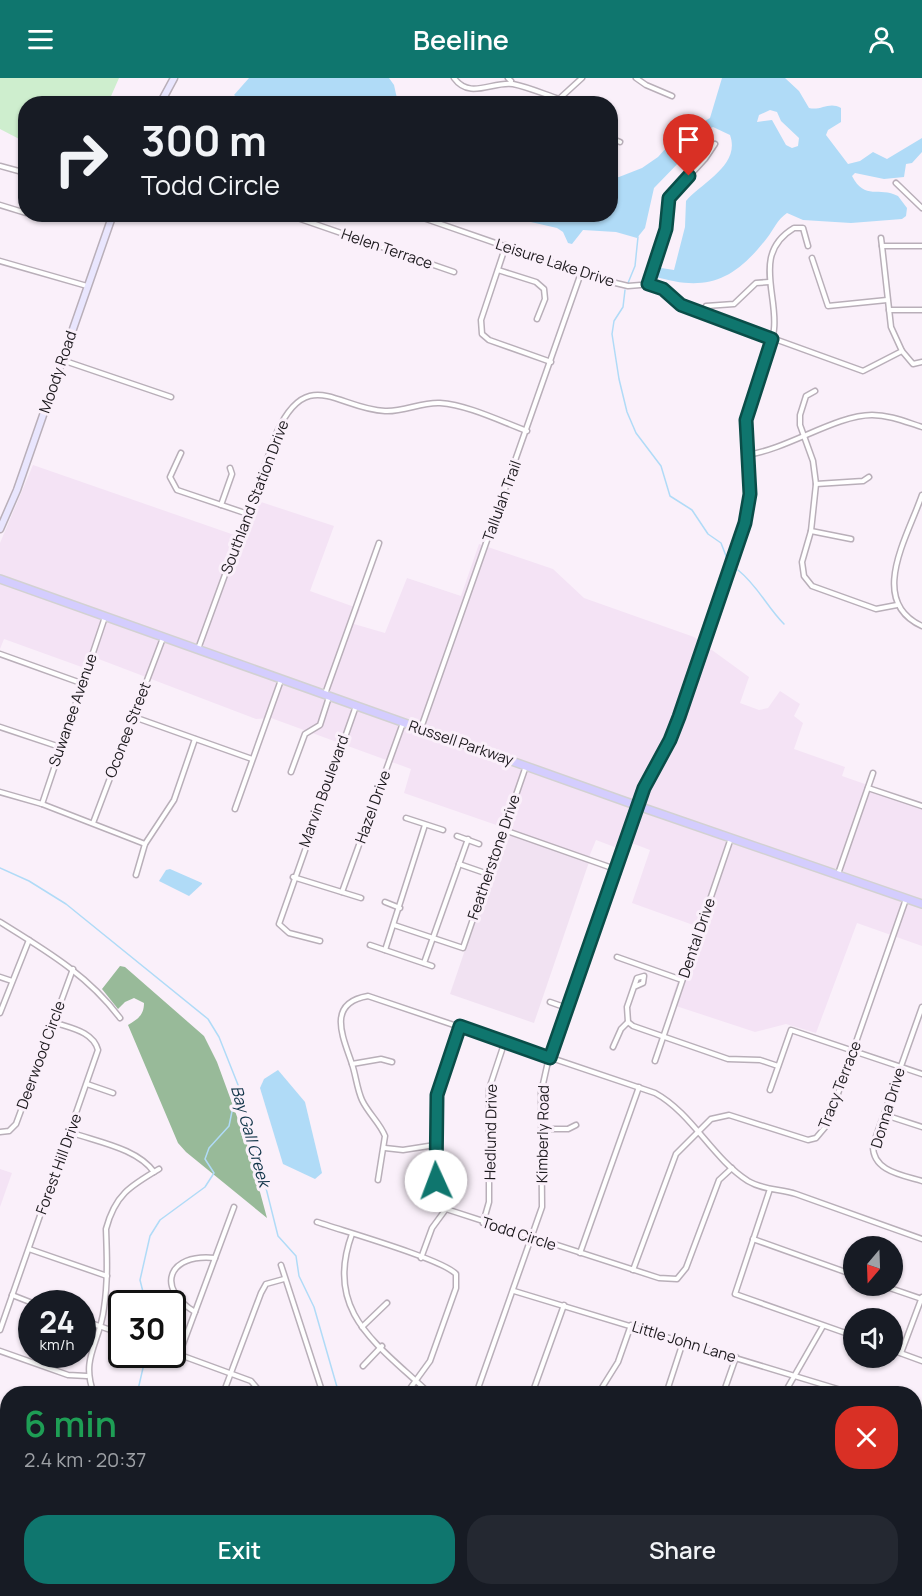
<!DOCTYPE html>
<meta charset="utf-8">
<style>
:root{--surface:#171b24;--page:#242831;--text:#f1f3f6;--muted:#9ea1a6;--accent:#0f766e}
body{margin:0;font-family:Manrope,sans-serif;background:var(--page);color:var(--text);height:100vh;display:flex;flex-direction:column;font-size:22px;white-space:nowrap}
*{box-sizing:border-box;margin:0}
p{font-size:20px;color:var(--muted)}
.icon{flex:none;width:33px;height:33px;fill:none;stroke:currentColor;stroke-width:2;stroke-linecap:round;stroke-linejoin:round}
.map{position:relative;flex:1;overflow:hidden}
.sheet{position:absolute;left:0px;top:1308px;width:922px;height:210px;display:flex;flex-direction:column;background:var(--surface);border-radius:24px 24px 0 0;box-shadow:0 2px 4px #0004}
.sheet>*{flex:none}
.hud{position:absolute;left:18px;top:18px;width:600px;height:126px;border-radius:24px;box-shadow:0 2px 4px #0004;background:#171b24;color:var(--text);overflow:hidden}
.needle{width:39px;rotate:199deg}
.buttons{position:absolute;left:843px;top:1158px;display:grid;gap:12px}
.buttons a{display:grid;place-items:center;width:60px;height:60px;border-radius:50%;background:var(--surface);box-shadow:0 2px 4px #0004;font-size:30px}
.speed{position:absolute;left:18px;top:1212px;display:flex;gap:12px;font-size:30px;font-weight:700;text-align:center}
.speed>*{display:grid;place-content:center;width:78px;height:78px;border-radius:50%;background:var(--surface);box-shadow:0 2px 4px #0004;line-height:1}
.speed small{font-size:15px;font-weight:400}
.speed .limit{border:3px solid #111;border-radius:9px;background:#fff;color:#111}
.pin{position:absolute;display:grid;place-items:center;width:51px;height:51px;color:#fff;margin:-62px -26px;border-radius:50% 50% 50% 0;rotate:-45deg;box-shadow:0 0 6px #0007}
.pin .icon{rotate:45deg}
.me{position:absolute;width:66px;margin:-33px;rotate:358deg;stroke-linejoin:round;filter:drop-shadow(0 0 4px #0008)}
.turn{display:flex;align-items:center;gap:21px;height:126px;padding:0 24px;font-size:27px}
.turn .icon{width:78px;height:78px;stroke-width:2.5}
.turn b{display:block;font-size:42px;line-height:51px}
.round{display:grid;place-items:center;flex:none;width:63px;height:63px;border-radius:24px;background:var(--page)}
.summary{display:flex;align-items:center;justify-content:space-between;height:102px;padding:0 24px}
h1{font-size:36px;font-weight:600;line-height:45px;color:#1e9e55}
.action{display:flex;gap:12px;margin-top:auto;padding:12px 24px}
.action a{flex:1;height:69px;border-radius:24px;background:var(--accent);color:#fff;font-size:24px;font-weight:600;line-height:69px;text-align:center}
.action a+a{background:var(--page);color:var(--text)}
header{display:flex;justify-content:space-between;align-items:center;height:78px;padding:0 24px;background:var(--accent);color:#fff;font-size:27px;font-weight:600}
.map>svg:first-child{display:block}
.commercial{fill:#f4e3f5}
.built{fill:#f1e2f2}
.green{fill:#ceeece}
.forest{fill:#98ba99}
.water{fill:#b0dbf7;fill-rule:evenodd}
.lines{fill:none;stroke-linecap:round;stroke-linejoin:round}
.stream{stroke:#b0dbf7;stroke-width:1.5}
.minor-casing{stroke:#b9afb9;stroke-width:7}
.secondary-casing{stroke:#b9afb9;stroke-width:9}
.primary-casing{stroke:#d2d1d2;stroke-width:10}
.minor{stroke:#fff;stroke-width:4}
.secondary{stroke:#e9e6fe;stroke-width:6}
.primary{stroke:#d4cdfe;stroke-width:7}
.route-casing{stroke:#0a4d48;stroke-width:15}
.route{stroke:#0f766e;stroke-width:10}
.labels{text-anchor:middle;stroke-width:6;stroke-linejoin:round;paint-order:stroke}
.street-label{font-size:15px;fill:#1d1a1e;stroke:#faf0fa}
.water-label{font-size:16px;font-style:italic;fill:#0f3347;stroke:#faf0fa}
</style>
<header><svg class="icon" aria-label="menu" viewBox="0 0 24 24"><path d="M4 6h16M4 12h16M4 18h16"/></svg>Beeline<svg class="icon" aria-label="person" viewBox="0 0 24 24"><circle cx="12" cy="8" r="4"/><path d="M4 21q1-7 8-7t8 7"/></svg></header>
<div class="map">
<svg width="922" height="1518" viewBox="0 0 922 1518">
<rect width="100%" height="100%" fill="#faf0fa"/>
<g class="commercial">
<path d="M 33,387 L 243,460 L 258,423 L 334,448 L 310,513 L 360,531 L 354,546 L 385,555 L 407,500 L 461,518 L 479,466 L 553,491 L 584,520 L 694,559 L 749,599 L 740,625 L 759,632 L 768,630 L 780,613 L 800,626 L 794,638 L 803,645 L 794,671 L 845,689 L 842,698 L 922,726 L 922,868 L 857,845 L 816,955 L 786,946 L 755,954 L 670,926 L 696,848 L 632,825 L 650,772 L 629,764 L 625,773 L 596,762 L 589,779 L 404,715 L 411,691 L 271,640 L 256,641 L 96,580 L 90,592 L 4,561 L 0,571 L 0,465 Z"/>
<path d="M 0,1091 L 12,1095 L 0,1129 Z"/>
</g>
<path class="built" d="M 505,754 L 589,784 L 534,945 L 450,916 Z"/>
<g class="green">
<path d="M 0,0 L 119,0 L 108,25 L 26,26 L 25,64 L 0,51 Z"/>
<path d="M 539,1511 L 663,1511 L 671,1518 L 547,1518 Z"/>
</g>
<path class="forest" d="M 120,888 L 125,889 L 204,958 L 217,984 L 247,1066 L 267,1140 L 186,1074 L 178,1065 L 128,947 C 138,941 144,937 144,925 L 134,920 L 125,924 L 118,931 L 102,911 Z"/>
<g class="water">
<path d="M 249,0 L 389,0 L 394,7 L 398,25 L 246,25 L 234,17 Z"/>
<path d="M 722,0 L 785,0 L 799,13 L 809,30 C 821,33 829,23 841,30 L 841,44 L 828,52 L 826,57 L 848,86 L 860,83 L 873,74 L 887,81 L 922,60 L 922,74 L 912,85 L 906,86 L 904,99 L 884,101 L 855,95 L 852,98 C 865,123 879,108 898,118 L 907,130 L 906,138 L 902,141 L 851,145 L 803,142 L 787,135 C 777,142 774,151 767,160 C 733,204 705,214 653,198 L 655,189 L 674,192 L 685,149 L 686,123 C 701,105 741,87 730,57 L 713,49 L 699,56 L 689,74 L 654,110 L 645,150 L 637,160 L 616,154 L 583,152 L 572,166 L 568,165 L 563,154 L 557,150 L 501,137 L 610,136 L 611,99 L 619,99 L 642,90 L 658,79 L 675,60 L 710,40 ZM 770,32 L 777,34 L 781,43 L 799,60 L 798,68 L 792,70 L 786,67 L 772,42 L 757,44 L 759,37 Z"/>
<path d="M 170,791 L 202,805 L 202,806 L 189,818 L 159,803 L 166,792 Z"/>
<path d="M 278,992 L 305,1024 L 322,1095 L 315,1101 L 283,1086 L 260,1010 L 264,1001 Z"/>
</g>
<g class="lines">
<g class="stream">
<path d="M 628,205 L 635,188 L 638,159"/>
<path d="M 625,212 L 623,229 L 614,243 L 612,256 L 619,301 L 627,334 L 636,355 L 661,388 L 670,418 L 692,432 L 708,456 L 721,465 L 728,483"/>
<path d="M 738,492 C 758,508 767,529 784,546"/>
<path d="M 0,790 L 29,803 L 66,826 L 208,941 L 219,959 L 244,1022 L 278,1158 L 296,1178 L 299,1198 L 314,1229 L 339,1316"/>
<path d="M 146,1226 L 140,1202 L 150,1158 L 160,1142 L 205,1109 L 214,1095 L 205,1081 L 209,1070 L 229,1048 L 237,1009"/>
<path d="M 137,1316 L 143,1290 L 152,1276"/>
<path d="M 915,1409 L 922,1405"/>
<path d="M 609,1510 L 617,1518"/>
<path d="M 106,1518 L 106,1510"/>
<path d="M 774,1518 L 790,1510"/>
</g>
<g class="minor-casing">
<g id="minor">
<path d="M 454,0 C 470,22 492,3 513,6 C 528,9 544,16 559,21 L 582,0"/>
<path d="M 508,0 L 511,3"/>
<path d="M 636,0 L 646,7 L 672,18"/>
<path d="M 226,25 L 226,26"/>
<path d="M 610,60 L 620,64"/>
<path d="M 0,88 L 26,95"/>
<path d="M 896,105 L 922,130"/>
<path d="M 0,127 L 26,135"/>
<path d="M 30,136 L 47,139 L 51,136"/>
<path d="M 286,136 L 454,194"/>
<path d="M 412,136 L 599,201 L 628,208 L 653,206 L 681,227 L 863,293 L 902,273 L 891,249 L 882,168"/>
<path d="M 881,160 L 882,168 L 922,168"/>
<path d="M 506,167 L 481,242 L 482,256 L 489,262 L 551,284"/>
<path d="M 812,180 L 828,228 L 887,222"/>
<path d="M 0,183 L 87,208"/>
<path d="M 498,192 L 536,204 L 544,211 L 545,221 L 537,241"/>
<path d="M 648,205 L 666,151 L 669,120 L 705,81 L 715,66"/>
<path d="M 889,232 L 922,232"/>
<path d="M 703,235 L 706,228 L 734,226 L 756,205 L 769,204"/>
<path d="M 902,273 L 913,286 L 922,284"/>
<path d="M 62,282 L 171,319"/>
<path d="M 815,313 L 806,318 L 800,337 L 800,347 L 813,383 L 816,406 L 811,453 L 802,484 L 804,498 L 812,508 L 876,531 L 897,527"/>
<path d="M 181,375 L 170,399 L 177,412 L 248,436"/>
<path d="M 747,377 C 788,371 836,337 872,337 C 890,337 906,344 922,349"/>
<path d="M 816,406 L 863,403 L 869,399"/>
<path d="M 922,417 C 908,458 867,523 922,548"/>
<path d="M 221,427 L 232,396 L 230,390"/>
<path d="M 811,453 L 851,461"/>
<path d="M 198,571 L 277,354 C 308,287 338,331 385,333 C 404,334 421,324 440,325 C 468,327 500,343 527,353"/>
<path d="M 0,576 L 81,605"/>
<path d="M 325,616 L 379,465"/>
<path d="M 134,639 L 252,681"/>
<path d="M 0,649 L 60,669"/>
<path d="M 421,650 L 581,195"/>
<path d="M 291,694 L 305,656 L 320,647 L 329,619"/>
<path d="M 868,710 L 922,728"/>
<path d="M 0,714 L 42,726 L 145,766"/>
<path d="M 42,726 L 105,539"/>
<path d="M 235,731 L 281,602"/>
<path d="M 406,740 L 443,752"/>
<path d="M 93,745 L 163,560"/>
<path d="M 504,752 L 615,791"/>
<path d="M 457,758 L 479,766"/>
<path d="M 459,786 L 488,796"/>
<path d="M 838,796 L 873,695"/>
<path d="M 136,797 L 145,766 L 174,722 L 195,661"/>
<path d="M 293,799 L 361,820"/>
<path d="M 342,814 L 403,645"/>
<path d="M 385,824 L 400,830"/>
<path d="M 0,844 C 45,872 88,897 120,940"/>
<path d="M 394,847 L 463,870 L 526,688"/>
<path d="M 320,863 L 289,855 L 279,846 L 356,628"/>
<path d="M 370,867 L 432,888"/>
<path d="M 385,872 L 425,747"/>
<path d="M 617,879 L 682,902"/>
<path d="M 424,885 L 468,761"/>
<path d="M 0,899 L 12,903"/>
<path d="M 634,909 L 643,905 L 644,898 L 637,900 L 627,929 L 628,944 L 633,948 L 728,981 L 760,982 L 778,988"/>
<path d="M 550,924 L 567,930"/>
<path d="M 922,929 L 873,1067 C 872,1093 902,1097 922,1103"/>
<path d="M 0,935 L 29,862"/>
<path d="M 460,948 L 437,1016 L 435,1067 L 437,1117 L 446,1131 L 659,1200 L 677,1201 L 686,1190 L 719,1102 L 732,1090"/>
<path d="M 613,969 L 621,951 L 628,944"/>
<path d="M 655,983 L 731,760"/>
<path d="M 352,986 L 381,981 L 392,984"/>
<path d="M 87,1006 L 113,1015"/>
<path d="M 770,1012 L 791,952 L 922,996"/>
<path d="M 885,1037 L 922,1049"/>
<path d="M 542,1051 L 568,1051 L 576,1047"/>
<path d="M 0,1054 L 9,1053 L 16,1046 L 73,891"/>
<path d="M 70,1054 C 97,1064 137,1070 154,1094"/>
<path d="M 385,1070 L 403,1072 L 435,1067"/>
<path d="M 378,1102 L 385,1058 C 380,1045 368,1035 362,1022 C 357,1011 356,998 352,986 C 343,959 326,925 368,918 L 655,1015 C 692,1035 712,1080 748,1103 C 763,1112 780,1111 796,1116 C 838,1131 880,1146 922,1161"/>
<path d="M 770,1111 L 735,1216 L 854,1258"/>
<path d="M 317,1144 C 343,1153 442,1181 456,1196 L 456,1210 L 430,1283 L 406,1316"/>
<path d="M 483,1145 L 489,1124 L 489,1011 L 505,963"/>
<path d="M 352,1156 C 323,1235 379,1267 430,1316"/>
<path d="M 753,1161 L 854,1197"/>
<path d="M 29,1171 L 107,1198"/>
<path d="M 580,1175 L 639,1009"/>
<path d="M 421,1180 L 432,1150 L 446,1131"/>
<path d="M 281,1187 L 323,1316"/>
<path d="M 633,1192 L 676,1076 L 711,1041 L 729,1037 L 808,1062 L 816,1060 L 827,1047 L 906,821"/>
<path d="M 884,1208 L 922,1221"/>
<path d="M 514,1213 L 854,1316"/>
<path d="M 12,1217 L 35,1226"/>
<path d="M 195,1234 C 155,1210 168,1175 215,1180"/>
<path d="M 82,1242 L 122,1256"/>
<path d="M 362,1249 L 387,1225"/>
<path d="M 0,1252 L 98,972 C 93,953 70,950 53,944"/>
<path d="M 892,1272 L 922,1283"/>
<path d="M 0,1273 L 68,1297 L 87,1298"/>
<path d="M 172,1274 L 251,1303 L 262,1316"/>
<path d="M 901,1275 L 922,1219"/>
<path d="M 179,1277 L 234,1129"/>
<path d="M 363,1288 L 382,1268"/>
<path d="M 94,1316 C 80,1280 100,1265 104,1230 C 108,1204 107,1177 106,1151 C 115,1117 130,1108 159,1091"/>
<path d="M 223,1316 L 261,1215 L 266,1206 L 284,1201"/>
<path d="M 476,1316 L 542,1129 L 541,1015 L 547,988 L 644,710 L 679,639 L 745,445 C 752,409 741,375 747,339 C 752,309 771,282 774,251 C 778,216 752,175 794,150 L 803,150 L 808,168"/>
<path d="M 532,1316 L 564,1227"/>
<path d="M 598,1316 L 618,1284 L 631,1247"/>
<path d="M 666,1316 L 683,1264"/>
<path d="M 723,1316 L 736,1279"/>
<path d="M 784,1316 L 823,1248"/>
<path d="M 915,1333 L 922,1332"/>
<path d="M 0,1334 L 8,1336"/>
<path d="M 0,1395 L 8,1398"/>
<path d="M 915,1452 L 922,1431"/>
<path d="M 0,1458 L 8,1459"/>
<path d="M 915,1488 L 922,1486"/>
<path d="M 160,1510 L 162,1518"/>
<path d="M 217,1510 L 220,1518"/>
<path d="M 316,1510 L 330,1518"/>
<path d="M 506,1510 L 512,1518"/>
<path d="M 715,1510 L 725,1518"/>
<path d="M 444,1515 L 453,1510"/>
<path d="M 78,1518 L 79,1510"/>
<path d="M 343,1518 L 345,1510"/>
<path d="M 402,1518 L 417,1513 L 444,1515"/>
<path d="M 834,1518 L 837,1510"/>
<path d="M 894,1518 L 897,1510"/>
</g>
</g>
<g class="secondary-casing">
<g id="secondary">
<path d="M 160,26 L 174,0"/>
<path d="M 0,451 L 17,412 L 113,136"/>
</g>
</g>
<g class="primary-casing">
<path id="primary" d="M 0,501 L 638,728 L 922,826"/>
</g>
<use href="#minor" class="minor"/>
<use href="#secondary" class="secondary"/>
<use href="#primary" class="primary"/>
</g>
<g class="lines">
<g class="route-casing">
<path id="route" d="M 436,1103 L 437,1017 L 460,948 L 550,980 L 644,710 L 670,662 L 679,639 L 745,445 L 750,416 L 746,342 L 772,261 L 681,227 L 663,211 L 648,206 L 666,151 L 669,120 L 689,98"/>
</g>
<use href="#route" class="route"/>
</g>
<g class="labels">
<g class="street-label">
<text transform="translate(387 171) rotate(19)" y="5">Helen Terrace</text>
<text transform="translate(555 185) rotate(18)" y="5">Leisure Lake Drive</text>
<text transform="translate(58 294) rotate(-71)" y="5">Moody Road</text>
<text transform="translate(255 419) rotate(-69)" y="5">Southland Station Drive</text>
<text transform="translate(502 423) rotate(-70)" y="5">Tallulah Trail</text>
<text transform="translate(73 632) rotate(-71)" y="5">Suwanee Avenue</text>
<text transform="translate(128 652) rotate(-69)" y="5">Oconee Street</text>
<text transform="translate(461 665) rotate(19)" y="5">Russell Parkway</text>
<text transform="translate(324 713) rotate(-70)" y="5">Marvin Boulevard</text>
<text transform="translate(373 729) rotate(-70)" y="5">Hazel Drive</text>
<text transform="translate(494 779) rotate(-71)" y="5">Featherstone Drive</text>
<text transform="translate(697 860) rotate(-71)" y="5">Dental Drive</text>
<text transform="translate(41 977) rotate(-70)" y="5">Deerwood Circle</text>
<text transform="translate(840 1007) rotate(-69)" y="5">Tracy Terrace</text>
<text transform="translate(888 1030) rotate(-73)" y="5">Donna Drive</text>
<text transform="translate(491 1054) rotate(-89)" y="5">Hedlund Drive</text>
<text transform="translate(543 1056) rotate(-89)" y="5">Kimberly Road</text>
<text transform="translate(59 1086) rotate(-70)" y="5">Forest Hill Drive</text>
<text transform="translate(519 1156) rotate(18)" y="5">Todd Circle</text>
<text transform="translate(684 1264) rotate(17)" y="5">Little John Lane</text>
</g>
<g class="water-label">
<text transform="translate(251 1058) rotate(74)" y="6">Bay Gall Creek</text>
</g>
</g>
</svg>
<div class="buttons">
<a><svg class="needle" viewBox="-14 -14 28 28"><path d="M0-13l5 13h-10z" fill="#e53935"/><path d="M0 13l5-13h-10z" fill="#9ea1a6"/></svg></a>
<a><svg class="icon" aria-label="sound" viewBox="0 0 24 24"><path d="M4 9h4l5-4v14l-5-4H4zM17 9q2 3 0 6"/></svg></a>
</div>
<div class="speed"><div>24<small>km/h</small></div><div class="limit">30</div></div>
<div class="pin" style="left:689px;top:98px;background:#d93025"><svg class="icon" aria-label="arrive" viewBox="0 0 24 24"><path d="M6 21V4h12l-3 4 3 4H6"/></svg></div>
<svg class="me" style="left:436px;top:1103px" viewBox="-20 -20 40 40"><circle r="19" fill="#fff"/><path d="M0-13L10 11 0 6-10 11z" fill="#0f766e"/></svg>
<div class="hud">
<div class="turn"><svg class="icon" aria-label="right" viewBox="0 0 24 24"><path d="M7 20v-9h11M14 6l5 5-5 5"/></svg><div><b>300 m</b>Todd Circle</div></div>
</div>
<section class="sheet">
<div class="summary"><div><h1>6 min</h1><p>2.4 km · 20:37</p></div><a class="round" style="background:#d93025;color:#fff"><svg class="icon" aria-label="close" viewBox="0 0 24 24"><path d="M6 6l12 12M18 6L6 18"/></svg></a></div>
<div class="action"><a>Exit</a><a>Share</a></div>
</section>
</div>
